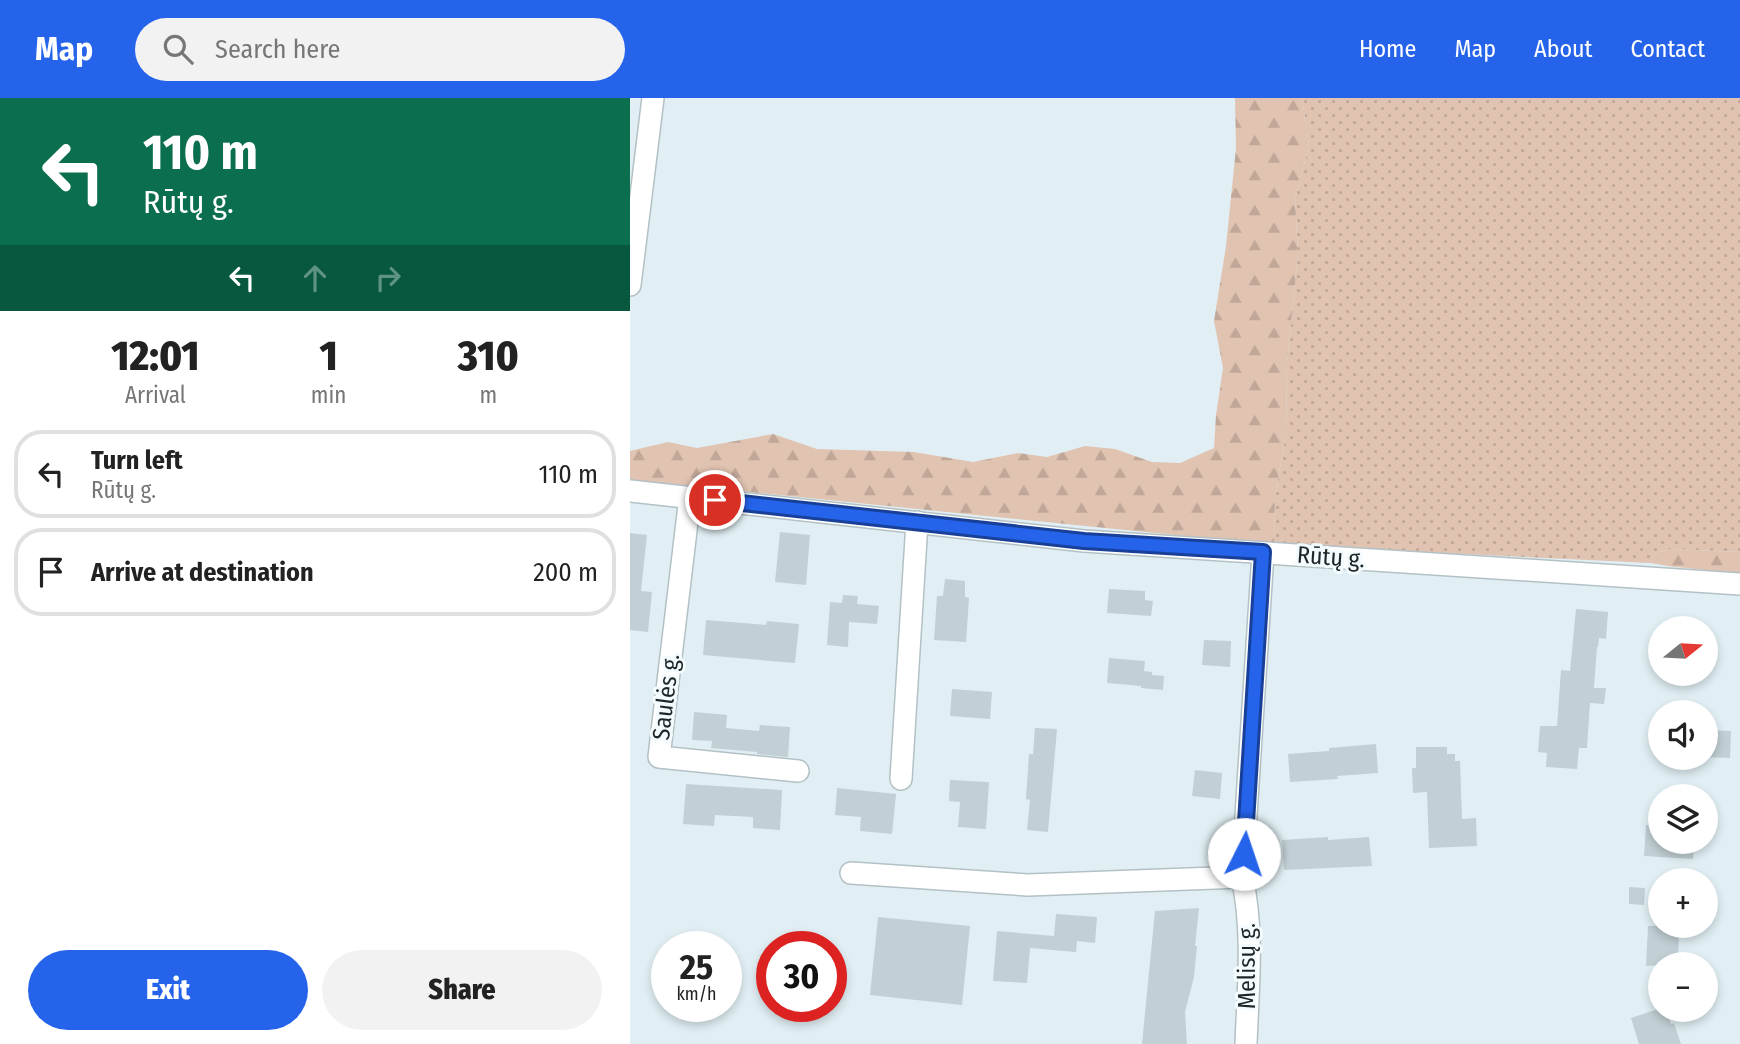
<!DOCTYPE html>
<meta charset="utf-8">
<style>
:root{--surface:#fff;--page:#f2f2f2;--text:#222;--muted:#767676;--line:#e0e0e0;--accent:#2563eb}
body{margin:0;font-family:"Fira Sans Condensed",sans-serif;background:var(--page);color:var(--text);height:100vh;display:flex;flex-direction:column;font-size:26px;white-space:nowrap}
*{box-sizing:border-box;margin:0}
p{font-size:23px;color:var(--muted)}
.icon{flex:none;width:38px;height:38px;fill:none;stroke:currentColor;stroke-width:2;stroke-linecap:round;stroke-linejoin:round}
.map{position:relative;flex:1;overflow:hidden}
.drawer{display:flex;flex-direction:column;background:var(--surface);width:630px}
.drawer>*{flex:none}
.top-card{background:#0b6e4f;color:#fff;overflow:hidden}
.needle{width:46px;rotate:72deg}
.tools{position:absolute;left:1018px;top:518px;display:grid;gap:14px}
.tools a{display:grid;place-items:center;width:70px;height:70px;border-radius:50%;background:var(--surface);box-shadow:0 4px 10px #0003;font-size:35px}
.speed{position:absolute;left:21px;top:833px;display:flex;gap:14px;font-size:35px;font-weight:700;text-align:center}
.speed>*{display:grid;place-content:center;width:91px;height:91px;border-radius:50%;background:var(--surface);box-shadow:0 4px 10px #0003;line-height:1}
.speed small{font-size:18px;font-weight:400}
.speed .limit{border:10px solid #d22;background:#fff;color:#111}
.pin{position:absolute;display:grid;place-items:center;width:60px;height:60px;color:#fff;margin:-30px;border:4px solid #fff;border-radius:50%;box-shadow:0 2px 7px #0007}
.me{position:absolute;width:77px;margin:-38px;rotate:4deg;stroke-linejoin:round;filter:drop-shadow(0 0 5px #0008)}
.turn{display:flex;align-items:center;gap:24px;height:147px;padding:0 28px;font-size:32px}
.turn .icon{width:91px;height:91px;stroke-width:2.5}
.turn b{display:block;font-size:49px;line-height:60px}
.lanes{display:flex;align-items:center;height:66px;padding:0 28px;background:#0003;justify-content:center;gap:35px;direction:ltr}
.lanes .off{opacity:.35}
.eta{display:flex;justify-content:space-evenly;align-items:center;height:119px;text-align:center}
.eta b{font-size:42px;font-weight:800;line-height:49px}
.button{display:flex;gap:14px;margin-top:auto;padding:14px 28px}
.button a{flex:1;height:80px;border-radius:42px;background:var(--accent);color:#fff;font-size:28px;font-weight:800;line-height:80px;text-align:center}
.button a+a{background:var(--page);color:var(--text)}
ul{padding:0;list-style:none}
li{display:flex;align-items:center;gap:21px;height:88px;margin:0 14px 10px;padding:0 14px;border:4px solid var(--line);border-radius:28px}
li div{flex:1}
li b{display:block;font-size:26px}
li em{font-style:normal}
header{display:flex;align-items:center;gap:42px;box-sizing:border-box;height:98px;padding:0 35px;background:var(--accent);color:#fff}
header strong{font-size:33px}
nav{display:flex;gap:38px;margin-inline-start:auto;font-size:24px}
.search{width:490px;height:63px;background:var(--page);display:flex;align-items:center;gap:18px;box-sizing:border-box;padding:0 24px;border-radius:38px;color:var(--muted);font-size:26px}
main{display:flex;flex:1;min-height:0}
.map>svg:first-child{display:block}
.grass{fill:url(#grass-dots)}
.forest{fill:url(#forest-firs)}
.building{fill:#c2cfd4}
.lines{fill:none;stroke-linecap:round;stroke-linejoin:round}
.street-casing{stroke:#b3c1c5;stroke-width:24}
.street{stroke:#fff;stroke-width:21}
.route-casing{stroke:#184099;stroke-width:18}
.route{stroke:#2563eb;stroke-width:12}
.labels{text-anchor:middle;stroke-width:6;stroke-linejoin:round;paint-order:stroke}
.street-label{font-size:24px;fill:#1f2425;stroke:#f3fbfe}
</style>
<header>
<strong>Map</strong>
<div class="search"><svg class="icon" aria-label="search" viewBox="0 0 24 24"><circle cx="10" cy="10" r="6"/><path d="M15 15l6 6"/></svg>Search here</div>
<nav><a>Home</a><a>Map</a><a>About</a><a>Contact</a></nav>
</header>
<main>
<section class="drawer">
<div class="top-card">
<div class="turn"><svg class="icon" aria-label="left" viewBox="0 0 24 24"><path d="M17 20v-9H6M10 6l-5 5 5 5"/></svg><div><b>110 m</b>Rūtų g.</div></div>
<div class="lanes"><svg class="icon" aria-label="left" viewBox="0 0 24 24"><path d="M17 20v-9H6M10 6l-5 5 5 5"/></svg><svg class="icon off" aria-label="ahead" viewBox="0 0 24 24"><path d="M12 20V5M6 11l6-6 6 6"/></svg><svg class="icon off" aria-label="right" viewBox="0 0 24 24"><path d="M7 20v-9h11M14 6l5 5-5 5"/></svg></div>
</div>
<div class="eta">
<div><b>12:01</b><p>Arrival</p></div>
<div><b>1</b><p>min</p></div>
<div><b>310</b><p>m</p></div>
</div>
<ul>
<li><svg class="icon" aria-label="left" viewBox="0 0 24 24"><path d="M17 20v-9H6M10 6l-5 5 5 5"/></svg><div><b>Turn left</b><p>Rūtų g.</p></div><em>110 m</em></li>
<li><svg class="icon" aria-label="arrive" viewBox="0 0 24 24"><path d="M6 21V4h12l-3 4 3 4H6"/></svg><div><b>Arrive at destination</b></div><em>200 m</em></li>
</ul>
<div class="button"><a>Exit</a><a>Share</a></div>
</section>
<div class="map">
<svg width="1110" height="946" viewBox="0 0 1110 946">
<defs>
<pattern id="grass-dots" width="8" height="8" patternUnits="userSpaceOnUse" patternTransform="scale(1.75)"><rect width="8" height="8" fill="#e0c3b1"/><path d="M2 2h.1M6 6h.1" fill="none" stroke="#c0a798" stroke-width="1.8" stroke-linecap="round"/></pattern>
<pattern id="forest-firs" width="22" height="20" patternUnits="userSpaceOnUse" patternTransform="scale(1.75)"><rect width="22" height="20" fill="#e0c3b1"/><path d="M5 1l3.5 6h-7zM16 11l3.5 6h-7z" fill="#c0a798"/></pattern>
</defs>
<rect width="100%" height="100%" fill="#e1eff4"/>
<path class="grass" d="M 672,0 L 1110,0 L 1110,454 L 1041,451 L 1025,455 L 1021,465 L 644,447 L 645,397 L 656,336 L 657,265 L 668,156 L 665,101 L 679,47 Z"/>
<g class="forest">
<path d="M 605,0 L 672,0 L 679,47 L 665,101 L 668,156 L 657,265 L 656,336 L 645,397 L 644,447 L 0,382 L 0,353 L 38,344 L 67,350 L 143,336 L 187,351 L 284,354 L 343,364 L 388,355 L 417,359 L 455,348 L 485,351 L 522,364 L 550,365 L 584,350 L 586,317 L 593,270 L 584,223 L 596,148 L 606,50 Z"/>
<path d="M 1041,451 L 1110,454 L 1110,474 C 1098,475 1089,473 1077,472 C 1058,470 1040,469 1021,465 L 1025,455 Z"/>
</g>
<g class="building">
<path d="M 150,434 L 180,437 L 176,487 L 145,484 Z"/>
<path d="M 0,435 L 17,437 L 11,493 L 22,494 L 18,534 L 0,532 Z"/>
<path d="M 315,481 L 335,483 L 335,499 L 339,500 L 336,544 L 304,542 L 307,498 L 313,498 Z"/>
<path d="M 479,491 L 515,493 L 515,502 L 523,503 L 521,518 L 477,515 Z"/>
<path d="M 213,497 L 228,498 L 227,506 L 249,508 L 247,526 L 219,524 L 218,549 L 197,547 L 200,504 L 212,505 Z"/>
<path d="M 946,511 L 978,514 L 976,541 L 969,540 L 968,549 L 967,549 L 964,590 L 976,590 L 974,606 L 960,605 L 957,650 L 949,650 L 947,671 L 916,669 L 917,655 L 908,654 L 910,628 L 927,628 L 931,572 L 940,573 Z"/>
<path d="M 76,522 L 136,527 L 137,523 L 169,526 L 165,565 L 73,557 Z"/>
<path d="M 574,542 L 601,543 L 600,569 L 572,567 Z"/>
<path d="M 479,560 L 515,563 L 514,573 L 522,574 L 522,577 L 534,578 L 533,592 L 511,590 L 511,588 L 477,585 Z"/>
<path d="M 322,591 L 362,594 L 360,621 L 320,618 Z"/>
<path d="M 64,614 L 97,617 L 96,630 L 129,633 L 130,627 L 160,629 L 158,659 L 127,656 L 127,654 L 81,650 L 82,643 L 62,642 Z"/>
<path d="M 405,630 L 427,631 L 418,734 L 397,732 L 400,702 L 396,701 L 399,656 L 403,656 Z"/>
<path d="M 1076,632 L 1101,633 L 1100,660 L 1076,659 Z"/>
<path d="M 746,646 L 748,675 L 707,678 L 708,681 L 660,684 L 658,656 L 699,653 L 699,650 Z"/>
<path d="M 786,649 L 817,649 L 817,656 L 825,656 L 825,663 L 830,663 L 832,721 L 846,720 L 847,748 L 799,750 L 797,694 L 783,695 L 782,670 L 786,670 Z"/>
<path d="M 565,672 L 592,675 L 590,701 L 562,698 Z"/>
<path d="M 320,682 L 359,684 L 356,731 L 328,729 L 330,704 L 319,703 Z"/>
<path d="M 56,686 L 152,692 L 150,732 L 123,730 L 123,719 L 85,717 L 84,728 L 53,726 Z"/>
<path d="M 207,690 L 266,696 L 262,736 L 230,733 L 231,719 L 205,717 Z"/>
<path d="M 1016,727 L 1031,728 L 1031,744 L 1064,744 L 1063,761 L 1014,758 Z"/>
<path d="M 698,739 L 698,742 L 739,739 L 742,768 L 654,772 L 652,742 Z"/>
<path d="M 999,789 L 1015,790 L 1014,807 L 999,806 Z"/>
<path d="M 569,810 L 565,848 L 567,848 L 564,879 L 555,914 L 557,946 L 512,946 L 525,813 Z"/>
<path d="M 426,816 L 467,819 L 465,845 L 447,843 L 446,854 L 400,850 L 397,885 L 363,883 L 367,833 L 424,838 Z"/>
<path d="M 248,819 L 340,828 L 332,907 L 240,897 Z"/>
<path d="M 1018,828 L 1049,828 L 1048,866 L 1016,868 Z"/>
<path d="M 1025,912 L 1037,912 L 1041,926 L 1044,925 L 1051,946 L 1009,946 L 1001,920 Z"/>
</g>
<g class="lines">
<g class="street-casing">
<g id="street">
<path d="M 0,187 L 23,0"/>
<path d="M 0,393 L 454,443 L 1110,486"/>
<path d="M 60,399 L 29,659 L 168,673"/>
<path d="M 271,681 L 287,424"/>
<path d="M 221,775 L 398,787 L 612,779"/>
<path d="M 616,946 C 618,891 624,833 612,779 L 633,455"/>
</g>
</g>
<use href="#street" class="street"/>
</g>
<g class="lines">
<g class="route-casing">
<path id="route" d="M 85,402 L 454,443 L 633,454 L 614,756"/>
</g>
<use href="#route" class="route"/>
</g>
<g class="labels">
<g class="street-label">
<text transform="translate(701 459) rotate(4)" y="8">Rūtų g.</text>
<text transform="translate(36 599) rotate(-83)" y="8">Saulės g.</text>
<text transform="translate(617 868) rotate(-90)" y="8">Melisų g.</text>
</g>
</g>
</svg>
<div class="tools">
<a><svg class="needle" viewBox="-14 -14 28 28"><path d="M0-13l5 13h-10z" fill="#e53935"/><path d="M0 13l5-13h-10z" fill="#767676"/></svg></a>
<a><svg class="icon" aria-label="sound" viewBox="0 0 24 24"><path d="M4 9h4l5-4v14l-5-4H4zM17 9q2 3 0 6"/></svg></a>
<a><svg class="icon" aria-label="layers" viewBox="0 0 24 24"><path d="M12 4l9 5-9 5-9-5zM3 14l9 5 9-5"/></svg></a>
<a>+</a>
<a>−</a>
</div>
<div class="speed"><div>25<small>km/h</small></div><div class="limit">30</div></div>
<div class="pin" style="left:85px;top:402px;background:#d93025"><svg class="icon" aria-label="arrive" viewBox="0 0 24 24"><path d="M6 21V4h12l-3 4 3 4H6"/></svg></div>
<svg class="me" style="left:614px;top:756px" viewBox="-20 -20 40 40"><circle r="19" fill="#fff"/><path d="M0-13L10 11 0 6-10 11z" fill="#2563eb"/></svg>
</div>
</main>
